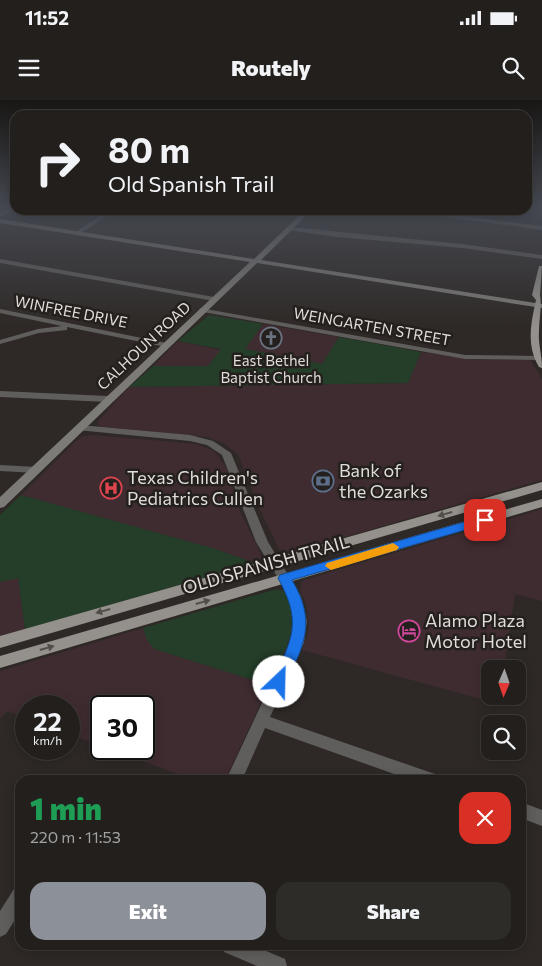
<!DOCTYPE html>
<meta charset="utf-8">
<style>
:root{--surface:#221f1c;--page:#2e2c29;--text:#f1f3f6;--muted:#a2a2a3;--line:#3f3d3b;--accent:#8c9099}
body{margin:0;font-family:Commissioner,sans-serif;background:var(--page);color:var(--text);height:100vh;display:flex;flex-direction:column;font-size:19px;white-space:nowrap}
*{box-sizing:border-box;margin:0}
p{font-size:16px;color:var(--muted)}
.icon{flex:none;width:28px;height:28px;fill:none;stroke:currentColor;stroke-width:2;stroke-linecap:round;stroke-linejoin:round}
.map{position:relative;flex:1;overflow:hidden}
.side{position:absolute;left:15px;top:675px;width:511px;height:175px;display:flex;flex-direction:column;background:var(--surface);border-radius:15px;box-shadow:0 2px 12px #0003,0 0 0 1px var(--line)}
.side>*{flex:none}
.guide{position:absolute;left:10px;top:10px;width:522px;height:105px;border-radius:15px;box-shadow:0 2px 12px #0003,0 0 0 1px var(--line);background:#221f1c;color:var(--text);overflow:hidden}
.needle{width:32px;rotate:182deg}
.buttons{position:absolute;left:481px;top:560px;display:grid;gap:10px}
.buttons a{display:grid;place-items:center;width:45px;height:45px;border-radius:10px;background:var(--surface);box-shadow:0 2px 12px #0003,0 0 0 1px var(--line);font-size:25px}
.speed{position:absolute;left:15px;top:595px;display:flex;gap:10px;font-size:25px;font-weight:700;text-align:center}
.speed>*{display:grid;place-content:center;width:65px;height:65px;border-radius:50%;background:var(--surface);box-shadow:0 2px 12px #0003,0 0 0 1px var(--line);line-height:1}
.speed small{font-size:12px;font-weight:400}
.speed .limit{border:2px solid #111;border-radius:8px;background:#fff;color:#111}
.pin{position:absolute;display:grid;place-items:center;width:42px;height:42px;color:#fff;margin:-21px;border-radius:10px;box-shadow:0 2px 8px #0006}
.me{position:absolute;width:55px;margin:-28px;rotate:24deg;stroke-linejoin:round;filter:drop-shadow(0 0 4px #0008)}
.turn{display:flex;align-items:center;gap:18px;height:105px;padding:0 15px;font-size:22px}
.turn .icon{width:65px;height:65px;stroke-width:2.5}
.turn b{display:block;font-size:35px;line-height:42px}
.round{display:grid;place-items:center;flex:none;width:52px;height:52px;border-radius:15px;background:var(--page)}
.head{display:flex;align-items:center;justify-content:space-between;height:85px;padding:0 15px}
h1{font-size:30px;font-weight:800;line-height:38px;color:#1e9e55}
.primary-button{display:flex;gap:10px;margin-top:auto;padding:10px 15px}
.primary-button a{flex:1;height:58px;border-radius:15px;background:var(--accent);color:#fff;font-size:20px;font-weight:800;line-height:58px;text-align:center}
.primary-button a+a{background:var(--page);color:var(--text)}
.status{display:flex;justify-content:space-between;align-items:center;height:35px;padding:0 25px;background:var(--surface);direction:ltr}
.status svg{height:14px;fill:currentColor}
header{display:flex;justify-content:space-between;align-items:center;height:65px;padding:0 15px;background:var(--surface);font-size:22px;font-weight:800}
.map>svg:first-child{display:block}
.commercial{fill:#3f2c31}
.green{fill:#243e29}
.lines{fill:none;stroke-linecap:round;stroke-linejoin:round}
.street{fill:#605e5c;fill-rule:evenodd}
.secondary{fill:#7d7b77;fill-rule:evenodd}
.primary{fill:#94918c;fill-rule:evenodd}
.oneway{fill:#514d49}
.route{fill:#1a73e8;stroke:#114b97}
.slow{fill:#f59e0b}
.labels{text-anchor:middle;stroke-width:5;stroke-linejoin:round;paint-order:stroke}
.far-street-label{font-size:15px;fill:#dfdcda;stroke:#24201d}
.far-poi-label{font-size:15px;fill:#dfdcda;stroke:#24201d}
.poi-label{font-size:18px;fill:#dfdcda;stroke:#24201d;text-anchor:start}
.street-label{font-size:18px;fill:#dfdcda;stroke:#24201d}
</style>
<div class="status"><b>11:52</b><svg viewBox="0 0 49 12"><path d="M0 12V9h3v3zM5 12V6h3v6zM10 12V3h3v9zM15 12V0h3v12zM26 1h20v11H26zM47 4h2v5h-2z"/></svg></div>
<header><svg class="icon" aria-label="menu" viewBox="0 0 24 24"><path d="M4 6h16M4 12h16M4 18h16"/></svg>Routely<svg class="icon" aria-label="search" viewBox="0 0 24 24"><circle cx="10" cy="10" r="6"/><path d="M15 15l6 6"/></svg></header>
<div class="map">
<svg width="542" height="866" viewBox="0 0 542 866">
<rect width="100%" height="100%" fill="#2e2926"/>
<g class="commercial">
<path d="M 263,224 L 339,237 L 322,264 L 244,249 Z"/>
<path d="M 178,241 L 221,250 L 208,266 L 153,266 Z"/>
<path d="M 421,252 L 475,260 L 530,259 L 542,279 L 542,380 L 293,452 L 287,452 L 279,449 L 258,406 L 238,354 L 223,343 L 208,337 L 102,327 L 98,324 L 99,320 L 129,287 L 407,283 Z"/>
<path d="M 92,335 L 197,344 L 214,351 L 227,368 L 240,411 L 260,452 L 261,458 L 255,463 L 212,448 L 21,395 L 75,342 L 82,337 Z"/>
<path d="M 542,409 L 542,501 L 515,494 L 504,569 L 490,569 L 490,596 L 501,596 L 499,604 L 302,550 L 307,537 L 309,526 L 306,503 L 300,491 L 301,483 L 304,480 Z"/>
<path d="M 18,477 L 25,529 L 0,536 L 0,482 Z"/>
<path d="M 143,528 L 154,549 L 269,585 L 225,680 L 194,680 L 110,649 L 144,649 L 144,606 L 101,606 L 101,646 L 69,634 L 69,606 L 26,606 L 26,618 L 7,611 L 0,619 L 0,571 Z"/>
</g>
<g class="green">
<path d="M 209,215 L 263,224 L 245,249 L 322,264 L 339,237 L 421,252 L 408,283 L 129,287 L 153,266 L 208,266 L 221,249 L 178,241 Z"/>
<path d="M 21,395 L 212,448 L 255,463 L 25,529 L 18,478 L 0,482 L 0,415 Z"/>
<path d="M 277,489 C 287,491 289,496 291,505 C 298,534 280,560 269,585 L 154,549 L 147,540 L 143,528 Z"/>
</g>
<g class="lines">
<g class="street">
<path d="M 15,106 L 15,109 L 0,117 L 0,113 Z"/>
<path d="M 110,110 L 117,110 L 79,134 L 74,133 Z"/>
<path d="M 395,110 L 411,110 L 542,126 L 542,130 Z"/>
<path d="M 290,127 L 462,144 L 542,155 L 542,159 L 462,148 L 337,137 L 288,130 L 288,128 Z"/>
<path d="M 0,159 L 214,197 L 218,199 L 214,201 L 0,163 Z"/>
<path d="M 200,208 L 465,255 L 538,256 L 542,258 L 538,260 L 465,259 L 203,212 L 199,210 Z"/>
<path d="M 0,209 L 166,243 L 170,245 L 166,247 L 67,227 L 67,230 L 39,233 L 0,244 L 0,240 L 38,229 L 62,226 L 0,213 Z"/>
<path d="M 0,291 L 108,296 L 112,299 L 108,302 L 0,297 Z"/>
<path d="M 80,325 L 190,335 L 213,341 L 231,353 L 268,442 L 301,496 L 307,521 L 304,543 L 270,617 L 432,673 L 438,675 L 440,680 L 411,680 L 265,628 L 242,680 L 226,680 L 290,543 L 295,521 L 289,496 L 256,442 L 222,355 L 207,345 L 190,341 L 77,330 L 75,328 Z"/>
<path d="M 0,365 L 37,367 L 42,370 L 37,373 L 0,371 Z"/>
<path d="M 521,702 L 542,710 L 542,726 L 521,718 Z"/>
<path d="M 20,786 L 20,812 L 6,834 L 0,837 L 0,811 L 14,789 Z"/>
<path d="M 222,845 L 252,845 L 285,859 L 287,866 L 257,866 L 224,852 Z"/>
</g>
<path class="secondary" d="M 305,110 L 312,110 L 261,160 L 542,204 L 542,208 L 257,163 L 4,407 L 0,408 L 0,397 L 250,162 L 0,123 L 0,119 L 254,159 Z"/>
<g class="primary">
<path d="M 539,166 L 542,166 L 540,195 C 542,205 539,220 539,231 C 538,244 542,255 542,268 L 539,267 C 526,245 531,223 536,200 L 532,195 Z"/>
<path d="M 542,382 L 542,390 L 0,548 L 0,536 Z"/>
<path d="M 542,399 L 542,407 L 0,568 L 0,556 Z"/>
</g>
</g>
<defs><path id="oneway-solid" d="M-6-.8H1V-3.2L6.5 0L1 3.2V.8H-6Z" transform="scale(1.25)"/></defs>
<g class="oneway">
<use href="#oneway-solid" transform="translate(445 414) rotate(164)"/>
<use href="#oneway-solid" transform="translate(203 502) rotate(-16)"/>
<use href="#oneway-solid" transform="translate(103 511) rotate(164)"/>
<use href="#oneway-solid" transform="translate(47 548) rotate(-16)"/>
</g>
<linearGradient id="sky" x2="0" y2="1"><stop stop-color="#191715"/><stop offset="0.47" stop-color="#464952"/><stop offset="1" stop-color="#464952" stop-opacity="0"/></linearGradient>
<rect width="542" height="227" fill="url(#sky)"/>
<path class="route" d="M 485,416 L 489,417 L 491,420 L 489,423 L 292,480 C 317,522 304,546 284,586 L 279,588 L 274,586 L 272,582 C 292,539 303,523 278,478 L 280,475 Z"/>
<path class="slow" d="M 393,443 L 399,447 L 397,450 L 331,470 L 325,466 L 327,463 Z"/>
<defs>
<g id="church-ring" transform="scale(1.125)"><circle r="9.5" fill="#24201d" stroke="#6b7280" stroke-width="1.5"/><path d="M-1.2-6h2.4v3.5h3.3v2.4h-3.3V6h-2.4V-.1h-3.3v-2.4h3.3Z" fill="#6b7280"/></g>
<g id="bank-ring" transform="scale(1.125)"><circle r="9.5" fill="#24201d" stroke="#5c6f8a" stroke-width="1.5"/><path d="M-6-4H6V4H-6ZM0-2.3a2.3 2.3 0 1 0 0 4.6a2.3 2.3 0 1 0 0-4.6Z" fill="#5c6f8a"/></g>
<g id="hospital-ring" transform="scale(1.125)"><circle r="9.5" fill="#24201d" stroke="#e0444e" stroke-width="1.5"/><path d="M-5-5h3v3.5h4V-5h3V5h-3V1.5h-4V5h-3Z" fill="#e0444e"/></g>
<g id="hotel-ring" transform="scale(1.125)"><circle r="9.5" fill="#24201d" stroke="#d1479c" stroke-width="1.5"/><path d="M-6-4.5h1.5V1H6V5H4.5V3h-9V5H-6ZM-4 0a1.8 1.8 0 1 1 3.6 0ZM.5 0V-2.5h3Q6-2.5 6 0Z" fill="#d1479c"/></g>
</defs>
<g fill-rule="evenodd">
<use href="#church-ring" x="271" y="238"/>
<use href="#bank-ring" x="323" y="381"/>
<use href="#hospital-ring" x="111" y="388"/>
<use href="#hotel-ring" x="409" y="531"/>
</g>
<g class="labels">
<g class="far-street-label">
<text transform="translate(71 212) rotate(11)" y="5">WINFREE DRIVE</text>
<text transform="translate(372 227) rotate(10)" y="5">WEINGARTEN STREET</text>
<text transform="translate(144 246) rotate(-43)" y="5">CALHOUN ROAD</text>
</g>
<g class="far-poi-label">
<text x="271" y="266">East Bethel<tspan x="271" dy="17">Baptist Church</tspan></text>
</g>
<g class="poi-label">
<text x="339" y="377">Bank of<tspan x="339" dy="21">the Ozarks</tspan></text>
<text x="127" y="384">Texas Children's<tspan x="127" dy="21">Pediatrics Cullen</tspan></text>
<text x="425" y="527">Alamo Plaza<tspan x="425" dy="21">Motor Hotel</tspan></text>
</g>
<g class="street-label">
<text transform="translate(266 465) rotate(-16)" y="6">OLD SPANISH TRAIL</text>
</g>
</g>
</svg>
<div class="buttons">
<a><svg class="needle" viewBox="-14 -14 28 28"><path d="M0-13l5 13h-10z" fill="#e53935"/><path d="M0 13l5-13h-10z" fill="#a2a2a3"/></svg></a>
<a><svg class="icon" aria-label="search" viewBox="0 0 24 24"><circle cx="10" cy="10" r="6"/><path d="M15 15l6 6"/></svg></a>
</div>
<div class="speed"><div>22<small>km/h</small></div><div class="limit">30</div></div>
<div class="pin" style="left:485px;top:420px;background:#d93025"><svg class="icon" aria-label="arrive" viewBox="0 0 24 24"><path d="M6 21V4h12l-3 4 3 4H6"/></svg></div>
<svg class="me" style="left:279px;top:582px" viewBox="-20 -20 40 40"><circle r="19" fill="#fff"/><path d="M0-13L10 11 0 6-10 11z" fill="#1a73e8"/></svg>
<div class="guide">
<div class="turn"><svg class="icon" aria-label="right" viewBox="0 0 24 24"><path d="M7 20v-9h11M14 6l5 5-5 5"/></svg><div><b>80 m</b>Old Spanish Trail</div></div>
</div>
<section class="side">
<div class="head"><div><h1>1 min</h1><p>220 m · 11:53</p></div><a class="round" style="background:#d93025;color:#fff"><svg class="icon" aria-label="close" viewBox="0 0 24 24"><path d="M6 6l12 12M18 6L6 18"/></svg></a></div>
<div class="primary-button"><a>Exit</a><a>Share</a></div>
</section>
</div>
